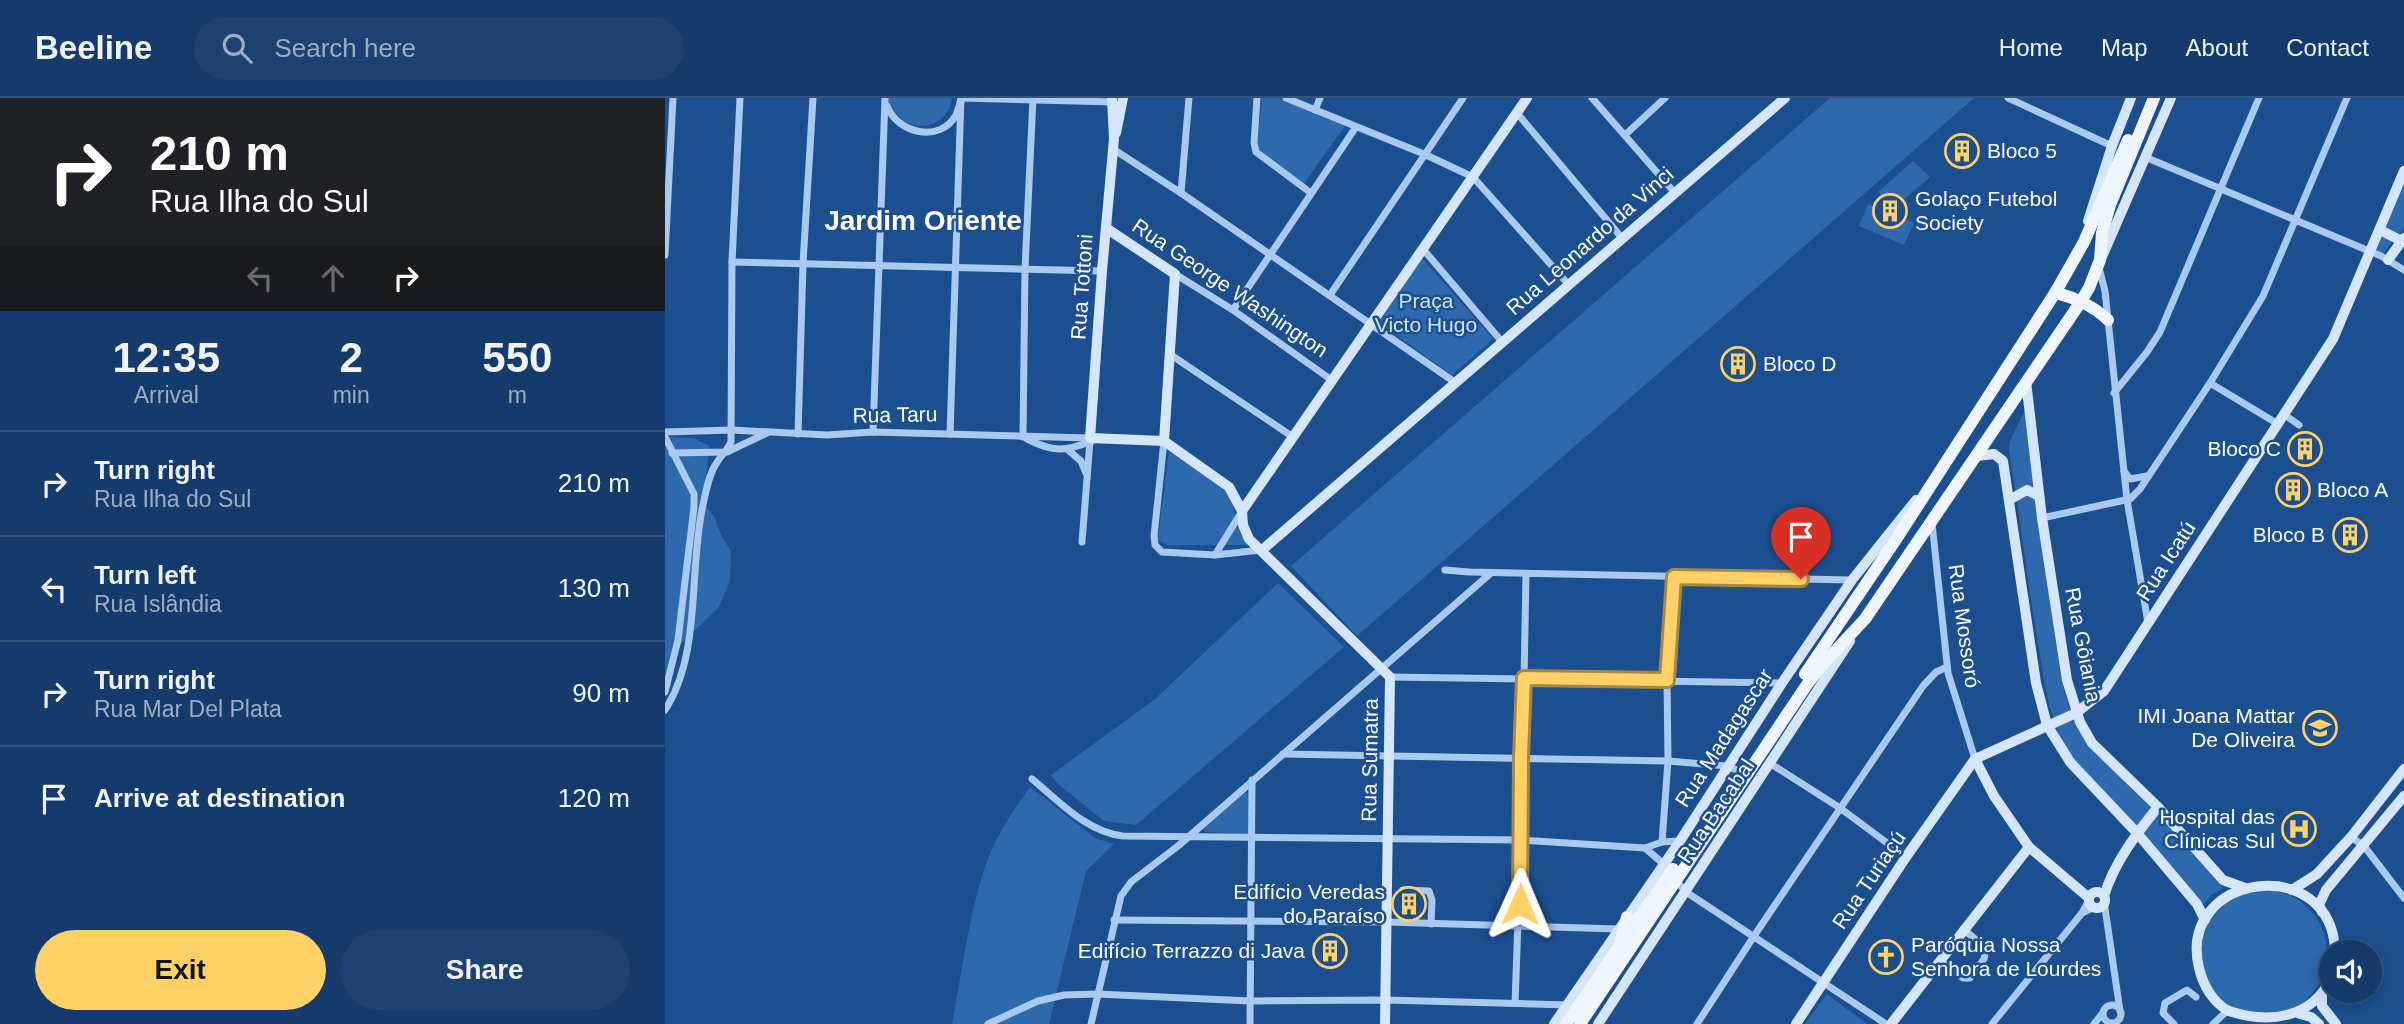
<!DOCTYPE html>
<meta charset="utf-8">
<style>
:root{--surface:#143b6b;--page:#1d4271;--text:#f1f3f6;--muted:#9dadc1;--line:#33557e;--accent:#ffd166}
body{margin:0;font-family:Arial,sans-serif;background:var(--page);color:var(--text);height:100vh;display:flex;flex-direction:column;font-size:26px;white-space:nowrap}
*{box-sizing:border-box;margin:0}
p{font-size:23px;color:var(--muted)}
.icon{flex:none;width:38px;height:38px;fill:none;stroke:currentColor;stroke-width:2;stroke-linecap:round;stroke-linejoin:round}
.map{position:relative;flex:1;overflow:hidden}
.sheet{display:flex;flex-direction:column;background:var(--surface);width:665px}
.sheet>*{flex:none}
.top-card{background:#202124;color:#fff;overflow:hidden}
.controls{position:absolute;left:1654px;top:842px;display:grid;gap:14px}
.controls a{display:grid;place-items:center;width:63px;height:63px;border-radius:50%;background:var(--surface);box-shadow:0 4px 18px #0003,0 0 0 2px var(--line);font-size:35px}
.pin{position:absolute;display:grid;place-items:center;width:60px;height:60px;color:#fff;margin:-72px -30px;border-radius:50% 50% 50% 0;rotate:-45deg;box-shadow:0 0 7px #0007}
.pin .icon{rotate:45deg}
.me{position:absolute;width:77px;margin:-38px;rotate:1deg;stroke-linejoin:round;filter:drop-shadow(0 0 5px #0008)}
.turn{display:flex;align-items:center;gap:24px;height:147px;padding:0 35px;font-size:32px}
.turn .icon{width:91px;height:91px;stroke-width:2.5}
.turn b{display:block;font-size:49px;line-height:60px}
.lanes{display:flex;align-items:center;height:66px;padding:0 35px;background:#0003;justify-content:center;gap:35px;direction:ltr}
.lanes .off{opacity:.35}
.eta{display:flex;justify-content:space-evenly;align-items:center;height:119px;text-align:center}
.eta b{font-size:42px;font-weight:800;line-height:49px}
.cta{display:flex;gap:14px;margin-top:auto;padding:14px 35px}
.cta a{flex:1;height:80px;border-radius:42px;background:var(--accent);color:#111;font-size:28px;font-weight:800;line-height:80px;text-align:center}
.cta a+a{background:var(--page);color:var(--text)}
ul{padding:0;list-style:none}
li{display:flex;align-items:center;gap:21px;height:105px;padding:0 35px;border-top:2px solid var(--line)}
li div{flex:1}
li b{display:block;font-size:26px}
li em{font-style:normal}
header{display:flex;align-items:center;gap:42px;box-sizing:border-box;height:98px;padding:0 35px;background:var(--surface);border-bottom:2px solid var(--line)}
header strong{font-size:33px}
nav{display:flex;gap:38px;margin-inline-start:auto;font-size:24px}
.search{width:490px;height:63px;background:var(--page);display:flex;align-items:center;gap:18px;box-sizing:border-box;padding:0 24px;border-radius:38px;color:var(--muted);font-size:26px}
main{display:flex;flex:1;min-height:0}
.map>svg:first-child{display:block}
.green{fill:#2e69ad}
.lines{fill:none;stroke-linecap:round;stroke-linejoin:round}
.street{stroke:#a9c9ee;stroke-width:7}
.secondary{stroke:#d6e6fa;stroke-width:10}
.primary{stroke:#f0f6ff;stroke-width:12}
.route-casing{stroke:#a68842;stroke-width:18}
.route{stroke:#ffd166;stroke-width:12}
.labels{text-anchor:middle;stroke-width:5;stroke-linejoin:round;paint-order:stroke}
.poi-label{font-size:21px;fill:#fff;stroke:#1b4f8f;text-anchor:end}
.street-label{font-size:21px;fill:#fff;stroke:#1b4f8f}
.park-label{font-size:21px;fill:#cfe3fa;stroke:#1b4f8f}
.district-label{font-size:28px;font-weight:bold;fill:#fff;stroke:#1b4f8f}
</style>
<header>
<strong>Beeline</strong>
<div class="search"><svg class="icon" aria-label="search" viewBox="0 0 24 24"><circle cx="10" cy="10" r="6"/><path d="M15 15l6 6"/></svg>Search here</div>
<nav><a>Home</a><a>Map</a><a>About</a><a>Contact</a></nav>
</header>
<main>
<section class="sheet">
<div class="top-card">
<div class="turn"><svg class="icon" aria-label="right" viewBox="0 0 24 24"><path d="M7 20v-9h11M14 6l5 5-5 5"/></svg><div><b>210 m</b>Rua Ilha do Sul</div></div>
<div class="lanes"><svg class="icon off" aria-label="left" viewBox="0 0 24 24"><path d="M17 20v-9H6M10 6l-5 5 5 5"/></svg><svg class="icon off" aria-label="ahead" viewBox="0 0 24 24"><path d="M12 20V5M6 11l6-6 6 6"/></svg><svg class="icon" aria-label="right" viewBox="0 0 24 24"><path d="M7 20v-9h11M14 6l5 5-5 5"/></svg></div>
</div>
<div class="eta">
<div><b>12:35</b><p>Arrival</p></div>
<div><b>2</b><p>min</p></div>
<div><b>550</b><p>m</p></div>
</div>
<ul>
<li><svg class="icon" aria-label="right" viewBox="0 0 24 24"><path d="M7 20v-9h11M14 6l5 5-5 5"/></svg><div><b>Turn right</b><p>Rua Ilha do Sul</p></div><em>210 m</em></li>
<li><svg class="icon" aria-label="left" viewBox="0 0 24 24"><path d="M17 20v-9H6M10 6l-5 5 5 5"/></svg><div><b>Turn left</b><p>Rua Islândia</p></div><em>130 m</em></li>
<li><svg class="icon" aria-label="right" viewBox="0 0 24 24"><path d="M7 20v-9h11M14 6l5 5-5 5"/></svg><div><b>Turn right</b><p>Rua Mar Del Plata</p></div><em>90 m</em></li>
<li><svg class="icon" aria-label="arrive" viewBox="0 0 24 24"><path d="M6 21V4h12l-3 4 3 4H6"/></svg><div><b>Arrive at destination</b></div><em>120 m</em></li>
</ul>
<div class="cta"><a>Exit</a><a>Share</a></div>
</section>
<div class="map">
<svg width="1739" height="926" viewBox="0 0 1739 926">
<rect width="100%" height="100%" fill="#1b4f8f"/>
<g class="green">
<path d="M 222,0 L 287,0 C 282,36 234,38 222,0 Z"/>
<path d="M 597,0 L 613,0 L 680,28 L 639,85 L 600,59 L 592,49 Z"/>
<path d="M 1165,0 L 1309,0 L 692,538 L 626,468 Z"/>
<path d="M 1248,63 L 1265,79 L 1229,110 L 1213,94 Z"/>
<path d="M 1739,80 L 1739,129 L 1719,155 L 1709,151 Z"/>
<path d="M 1203,106 L 1249,125 L 1239,147 L 1194,128 Z"/>
<path d="M 756,159 L 828,241 L 787,277 L 714,225 Z"/>
<path d="M 1361,310 L 1399,593 L 1407,618 L 1458,682 L 1493,717 L 1558,790 L 1546,797 L 1539,806 L 1408,662 C 1382,624 1379,577 1371,533 C 1361,472 1354,411 1344,351 L 1345,343 Z"/>
<path d="M 0,339 L 29,340 L 44,348 L 39,399 L 41,408 L 49,418 L 56,437 L 66,453 L 65,483 L 54,509 L 16,546 L 3,571 L 0,586 Z"/>
<path d="M 504,353 C 517,362 551,381 560,391 C 574,407 565,429 585,447 L 502,447 L 493,442 Z"/>
<path d="M 613,485 L 679,549 L 471,727 L 439,723 L 393,686 L 386,677 L 489,602 Z"/>
<path d="M 365,689 L 430,740 L 449,746 L 421,773 L 384,926 L 287,926 C 298,870 304,811 324,758 C 334,733 350,710 365,689 Z"/>
<path d="M 580,694 L 583,696 L 583,736 L 540,734 L 539,728 Z"/>
<circle cx="1599" cy="855" r="63"/>
<path d="M 1162,896 L 1202,926 L 1140,926 Z"/>
</g>
<g class="lines">
<g class="street">
<path d="M 592,0 L 589,45 L 591,54 L 646,95"/>
<path d="M 621,0 L 759,56 L 808,79 L 904,187"/>
<path d="M 927,0 L 1010,95"/>
<path d="M 1343,0 L 1447,48"/>
<path d="M 222,8 C 232,35 275,46 291,17 C 293,12 295,6 296,0 L 449,4"/>
<path d="M 650,12 L 655,0"/>
<path d="M 852,15 L 957,140"/>
<path d="M 960,37 L 1000,0"/>
<path d="M 448,51 L 516,95 L 791,285"/>
<path d="M 1480,59 L 1716,158 L 1739,172"/>
<path d="M 516,95 L 524,0"/>
<path d="M 758,151 L 838,245"/>
<path d="M 0,157 L 8,0"/>
<path d="M 67,164 L 437,173"/>
<path d="M 1434,170 L 1440,193 L 1462,402 L 1483,525"/>
<path d="M 510,176 L 568,212 L 668,283"/>
<path d="M 665,197 L 798,0"/>
<path d="M 568,212 L 691,29"/>
<path d="M 506,257 L 628,339"/>
<path d="M 1545,285 L 1613,326"/>
<path d="M 1449,295 L 1482,254 L 1495,234 L 1594,0"/>
<path d="M 1620,317 L 1634,327"/>
<path d="M 0,334 L 67,332 L 162,337 L 208,334 L 425,340"/>
<path d="M 208,334 L 220,0"/>
<path d="M 133,336 L 138,166 L 148,0"/>
<path d="M 285,336 L 296,0"/>
<path d="M 0,339 L 29,396 L 29,409 L 13,542 L 0,594"/>
<path d="M 358,339 L 360,171 L 368,0"/>
<path d="M 362,341 C 388,354 399,354 427,343"/>
<path d="M 499,343 L 489,438 L 490,447 L 497,454 L 550,457 L 577,413"/>
<path d="M 402,351 L 416,363 L 422,377"/>
<path d="M 7,355 L 62,354 L 102,335"/>
<path d="M 1459,373 L 1465,381 L 1482,378"/>
<path d="M 1377,420 L 1465,401 L 1475,391 L 1545,285 L 1598,198 L 1682,0"/>
<path d="M 1267,425 L 1283,575 L 1310,661"/>
<path d="M 417,444 L 425,343"/>
<path d="M 550,457 L 596,452"/>
<path d="M 780,472 L 804,474 L 1187,482"/>
<path d="M 725,579 L 1117,585"/>
<path d="M 0,612 C 36,557 24,475 37,412 C 40,398 43,378 51,366 C 56,357 62,353 66,344 L 67,164 L 75,0"/>
<path d="M 618,656 L 1003,663 L 1062,668 L 1083,677"/>
<path d="M 1106,666 L 1175,710 L 1241,759"/>
<path d="M 367,681 C 395,704 422,734 458,738 L 856,742 L 980,750 L 997,744 L 1014,743"/>
<path d="M 1686,739 L 1699,748 L 1739,800"/>
<path d="M 997,744 L 1003,663 L 1002,582 L 1009,479"/>
<path d="M 980,750 L 1001,768"/>
<path d="M 1009,780 L 1021,794 L 1221,926"/>
<path d="M 738,792 L 764,793 L 767,802 L 766,826"/>
<path d="M 1439,803 L 1455,913"/>
<path d="M 1417,815 L 1429,809"/>
<path d="M 449,822 L 722,824 L 954,831"/>
<path d="M 1275,863 L 1298,880 L 1305,880 L 1319,861 L 1321,850 L 1298,831"/>
<path d="M 850,905 L 856,742 L 861,476"/>
<circle cx="1447" cy="916" r="9"/>
<path d="M 323,926 L 373,903 L 399,897 L 432,896 L 585,903 L 721,902 L 903,907"/>
<path d="M 426,926 L 456,798 L 466,784 L 513,748 L 826,475"/>
<path d="M 585,926 L 587,682"/>
<path d="M 1032,926 L 1089,838 L 1258,588 L 1271,574 L 1282,569"/>
<path d="M 1327,926 L 1417,815 L 1424,802"/>
<path d="M 1429,926 L 1437,916"/>
<path d="M 1509,926 L 1498,915 L 1500,905 L 1522,892 L 1531,899"/>
<path d="M 1548,926 L 1562,913"/>
</g>
<g class="secondary">
<path d="M 447,0 L 449,41 L 437,173 L 425,340 L 499,343 L 564,389 L 577,413 L 578,427 L 584,441 L 725,579 L 720,926"/>
<path d="M 451,35 L 458,0"/>
<path d="M 1423,123 L 1447,48 L 1466,0"/>
<path d="M 441,130 L 510,176 L 499,343"/>
<path d="M 1715,132 L 1737,143"/>
<path d="M 1436,161 L 1506,0"/>
<path d="M 1723,162 L 1739,140"/>
<path d="M 1361,283 L 1377,420 L 1402,582 L 1415,624 L 1427,645 L 1493,709 L 1558,782 L 1580,790"/>
<path d="M 1312,358 L 1329,356 L 1338,363 L 1371,585 L 1382,627 L 1405,664 L 1472,735 L 1532,806 L 1540,822"/>
<path d="M 1344,402 L 1362,392 L 1374,398"/>
<path d="M 577,413 L 862,0"/>
<path d="M 597,452 L 1120,0"/>
<path d="M 1310,661 L 1329,698 L 1364,749 L 1424,800"/>
<path d="M 1627,792 L 1652,776 L 1686,739 L 1739,671"/>
<circle cx="1432" cy="802" r="8"/>
<path d="M 1439,798 C 1449,765 1471,736 1493,709"/>
<path d="M 1657,814 L 1654,807 L 1661,792 L 1739,698"/>
<path d="M 1666,880 C 1647,921 1603,926 1564,913 C 1548,905 1538,887 1534,870 C 1511,774 1668,754 1670,854"/>
<path d="M 1657,896 L 1657,908 L 1671,926"/>
<path d="M 1635,916 L 1646,919 L 1654,926"/>
<path d="M 889,926 L 1015,743 L 1117,585 L 1187,482 L 1251,402"/>
<path d="M 933,926 L 1185,543"/>
<path d="M 1131,926 L 1241,759 L 1310,661 L 1411,615 L 1439,593 L 1668,241 L 1739,73"/>
<path d="M 1226,926 L 1364,749"/>
</g>
<g class="primary">
<path d="M 1390,195 C 1407,198 1430,209 1443,222"/>
<path d="M 1140,576 L 1230,443 L 1390,195 L 1419,144 L 1463,42"/>
<path d="M 956,843 L 962,819"/>
<path d="M 901,926 L 1008,771"/>
<path d="M 915,926 L 1143,585 L 1158,566 L 1200,521 L 1415,205 L 1424,190 L 1435,162 L 1437,135 L 1445,107 L 1489,0"/>
</g>
</g>
<g class="lines">
<g class="route-casing">
<path id="route" d="M 855,806 L 856,659 L 859,580 L 1002,582 L 1009,479 L 1136,481"/>
</g>
<use href="#route" class="route"/>
</g>
<defs>
<g id="building-ring" transform="scale(1.75)"><circle r="9.5" fill="#1b4f8f" stroke="#ffd166" stroke-width="1.5"/><path d="M-4-6H4V6H1V3H-1V6H-4ZM-2.5-4.3h1.7v1.8h-1.7ZM.8-4.3h1.7v1.8H.8ZM-2.5-1h1.7V.8h-1.7ZM.8-1h1.7V.8H.8Z" fill="#ffd166"/></g>
<g id="school-ring" transform="scale(1.75)"><circle r="9.5" fill="#1b4f8f" stroke="#ffd166" stroke-width="1.5"/><path d="M0-5L7-2L0 1L-7-2ZM-4 1L0 2.5L4 1V4Q0 6-4 4Z" fill="#ffd166"/></g>
<g id="hospital-ring" transform="scale(1.75)"><circle r="9.5" fill="#1b4f8f" stroke="#ffd166" stroke-width="1.5"/><path d="M-5-5h3v3.5h4V-5h3V5h-3V1.5h-4V5h-3Z" fill="#ffd166"/></g>
<g id="church-ring" transform="scale(1.75)"><circle r="9.5" fill="#1b4f8f" stroke="#ffd166" stroke-width="1.5"/><path d="M-1.2-6h2.4v3.5h3.3v2.4h-3.3V6h-2.4V-.1h-3.3v-2.4h3.3Z" fill="#ffd166"/></g>
</defs>
<g fill-rule="evenodd">
<use href="#building-ring" x="1297" y="53"/>
<use href="#building-ring" x="1225" y="113"/>
<use href="#building-ring" x="1073" y="266"/>
<use href="#building-ring" x="1640" y="351"/>
<use href="#building-ring" x="1628" y="392"/>
<use href="#building-ring" x="1685" y="437"/>
<use href="#school-ring" x="1655" y="630"/>
<use href="#hospital-ring" x="1634" y="731"/>
<use href="#building-ring" x="744" y="806"/>
<use href="#building-ring" x="665" y="853"/>
<use href="#church-ring" x="1221" y="859"/>
</g>
<g class="labels">
<g class="poi-label">
<text x="1322" y="60" text-anchor="start">Bloco 5</text>
<text x="1250" y="108" text-anchor="start">Golaço Futebol<tspan x="1250" dy="24">Society</tspan></text>
<text x="1098" y="273" text-anchor="start">Bloco D</text>
<text x="1616" y="358">Bloco C</text>
<text x="1652" y="399" text-anchor="start">Bloco A</text>
<text x="1660" y="444">Bloco B</text>
<text x="1630" y="625">IMI Joana Mattar<tspan x="1630" dy="24">De Oliveira</tspan></text>
<text x="1610" y="726">Hospital das<tspan x="1610" dy="24">Clínicas Sul</tspan></text>
<text x="720" y="801">Edifício Veredas<tspan x="720" dy="24">do Paraíso</tspan></text>
<text x="1246" y="854" text-anchor="start">Paróquia Nossa<tspan x="1246" dy="24">Senhora de Lourdes</tspan></text>
<text x="640" y="860">Edifício Terrazzo di Java</text>
</g>
<g class="street-label">
<text transform="translate(925 143) rotate(-41)" y="7">Rua Leonardo da Vinci</text>
<text transform="translate(417 189) rotate(-86)" y="7">Rua Tottoni</text>
<text transform="translate(565 190) rotate(34)" y="7">Rua George Washington</text>
<text transform="translate(230 317) rotate(-1)" y="7">Rua Taru</text>
<text transform="translate(1501 463) rotate(-57)" y="7">Rua Icatú</text>
<text transform="translate(1299 528) rotate(82)" y="7">Rua Mossoró</text>
<text transform="translate(1418 547) rotate(79)" y="7">Rua Gôiania</text>
<text transform="translate(1059 640) rotate(-57)" y="7">Rua Madagascar</text>
<text transform="translate(705 662) rotate(-89)" y="7">Rua Sumatra</text>
<text transform="translate(1051 713) rotate(-56)" y="7">Rua Bacabal</text>
<text transform="translate(1204 782) rotate(-56)" y="7">Rua Turiaçú</text>
</g>
<g class="park-label">
<text x="761" y="210">Praça<tspan x="761" dy="24">Victo Hugo</tspan></text>
</g>
<g class="district-label">
<text x="258" y="132">Jardim Oriente</text>
</g>
</g>
</svg>
<div class="controls">
<a><svg class="icon" aria-label="sound" viewBox="0 0 24 24"><path d="M4 9h4l5-4v14l-5-4H4zM17 9q2 3 0 6"/></svg></a>
</div>
<div class="pin" style="left:1136px;top:481px;background:#d93025"><svg class="icon" aria-label="arrive" viewBox="0 0 24 24"><path d="M6 21V4h12l-3 4 3 4H6"/></svg></div>
<svg class="me" style="left:855px;top:806px" viewBox="-20 -20 40 40"><path d="M0-17L14 15 0 8-14 15z" fill="#ffd166" stroke="#fff" stroke-width="4"/></svg>
</div>
</main>
